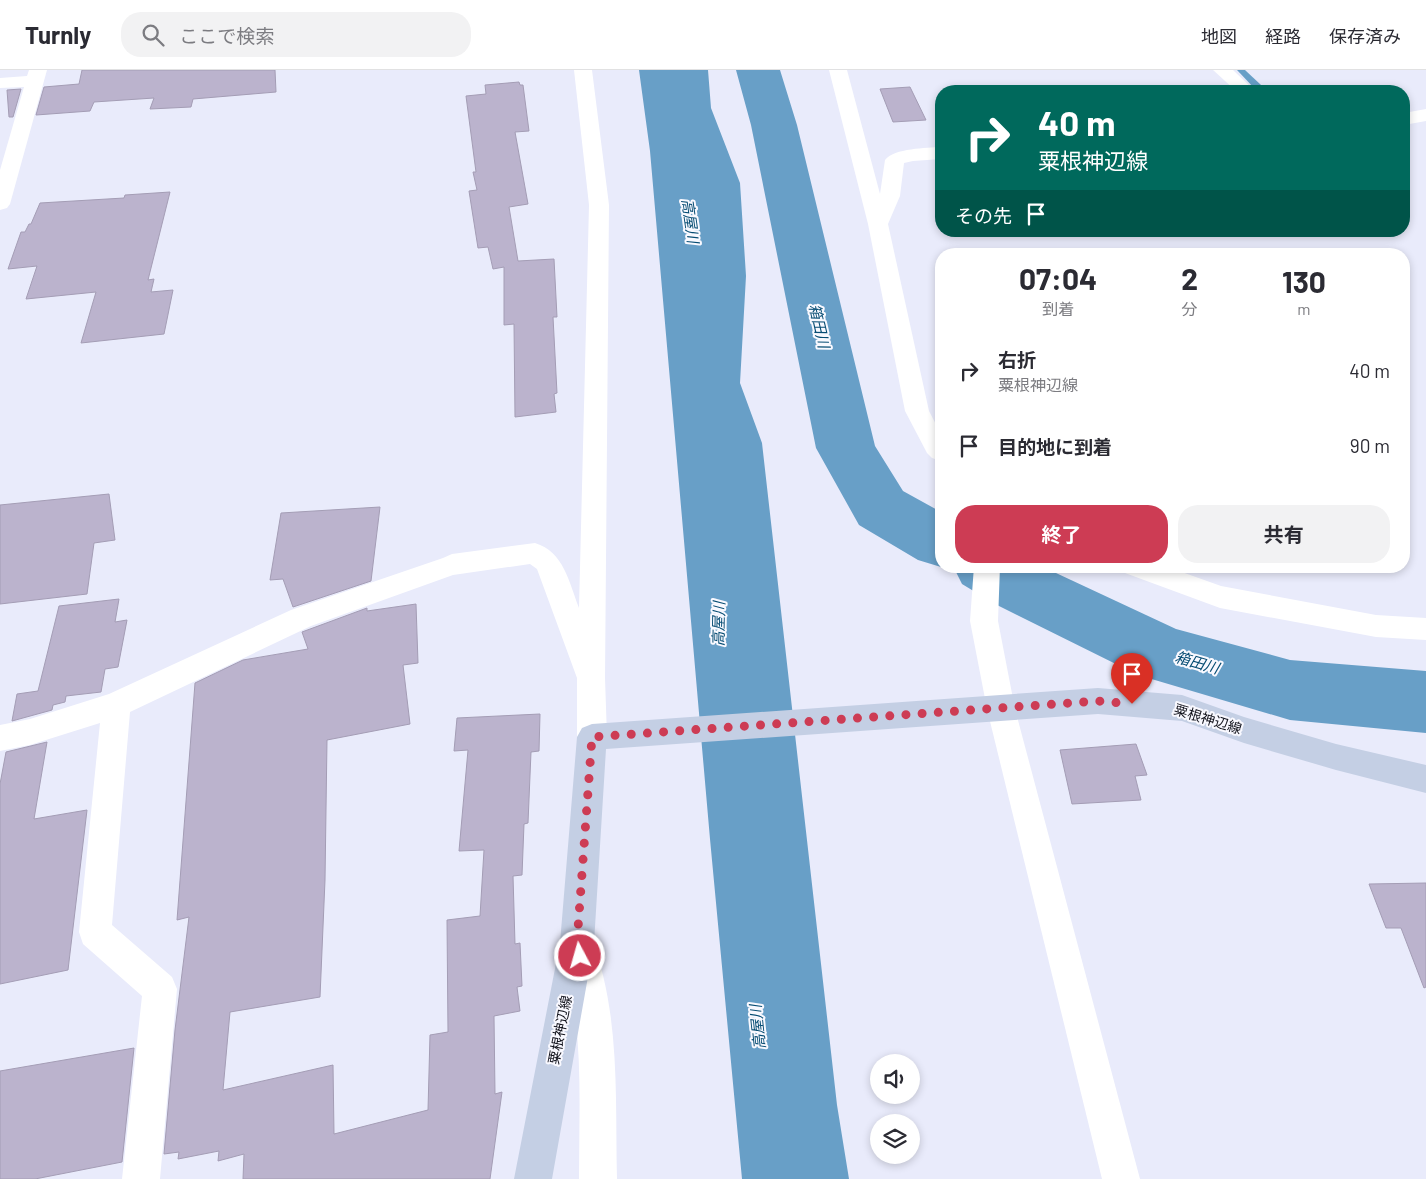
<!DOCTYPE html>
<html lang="ja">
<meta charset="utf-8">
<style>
:root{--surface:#fff;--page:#f2f2f3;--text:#2b2b33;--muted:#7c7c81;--line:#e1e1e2;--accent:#cd3c54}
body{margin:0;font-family:Barlow,"Noto Sans JP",sans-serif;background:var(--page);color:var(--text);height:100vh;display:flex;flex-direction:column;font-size:19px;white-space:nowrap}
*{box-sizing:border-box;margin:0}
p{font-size:16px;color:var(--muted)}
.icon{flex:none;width:28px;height:28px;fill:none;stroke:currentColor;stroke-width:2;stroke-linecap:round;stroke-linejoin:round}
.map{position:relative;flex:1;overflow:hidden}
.side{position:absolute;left:935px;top:178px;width:475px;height:325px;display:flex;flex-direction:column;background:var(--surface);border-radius:20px;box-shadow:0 2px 8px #0003}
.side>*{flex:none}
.top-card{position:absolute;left:935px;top:15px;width:475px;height:152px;border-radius:20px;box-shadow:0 2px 8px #0003;background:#00695c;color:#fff;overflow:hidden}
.tools{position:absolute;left:870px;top:984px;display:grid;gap:10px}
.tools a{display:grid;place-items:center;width:50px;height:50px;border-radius:50%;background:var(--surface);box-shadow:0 2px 8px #0003;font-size:25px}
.pin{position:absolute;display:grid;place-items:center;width:42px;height:42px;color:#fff;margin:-51px -21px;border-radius:50% 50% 50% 0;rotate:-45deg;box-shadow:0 0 5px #0007}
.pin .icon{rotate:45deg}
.me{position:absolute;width:55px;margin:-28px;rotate:354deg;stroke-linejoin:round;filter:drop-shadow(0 0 4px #0008)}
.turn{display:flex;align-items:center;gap:18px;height:105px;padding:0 20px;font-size:22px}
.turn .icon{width:65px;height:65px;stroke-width:2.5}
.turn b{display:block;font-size:35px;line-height:42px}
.then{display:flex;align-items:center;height:48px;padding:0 20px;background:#0003;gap:10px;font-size:19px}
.eta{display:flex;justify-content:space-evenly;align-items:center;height:85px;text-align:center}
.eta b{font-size:30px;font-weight:700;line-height:35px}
.cta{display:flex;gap:10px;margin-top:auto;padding:10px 20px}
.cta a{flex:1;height:58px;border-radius:20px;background:var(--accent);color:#fff;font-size:20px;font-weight:700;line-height:58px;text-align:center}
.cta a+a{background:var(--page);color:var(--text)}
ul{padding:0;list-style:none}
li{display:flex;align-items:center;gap:15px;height:75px;padding:0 20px}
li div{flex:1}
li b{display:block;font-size:19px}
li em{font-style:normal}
header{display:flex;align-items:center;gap:30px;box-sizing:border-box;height:70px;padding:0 25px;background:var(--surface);border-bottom:1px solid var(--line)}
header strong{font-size:24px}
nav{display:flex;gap:28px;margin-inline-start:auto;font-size:18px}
.search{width:350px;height:45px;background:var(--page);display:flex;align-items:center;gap:12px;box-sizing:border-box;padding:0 18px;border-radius:20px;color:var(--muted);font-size:19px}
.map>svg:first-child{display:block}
.water{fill:#689fc7}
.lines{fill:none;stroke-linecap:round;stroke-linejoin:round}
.stream{fill:#689fc7;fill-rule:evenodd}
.river{fill:#689fc7;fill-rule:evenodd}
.building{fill:#bbb3cd;stroke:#a49db5}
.minor{fill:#fff;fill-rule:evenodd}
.tertiary{fill:#fff;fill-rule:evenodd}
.secondary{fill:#c4cfe4;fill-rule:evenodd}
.route{stroke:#cd3c54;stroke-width:9;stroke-dasharray:0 16.2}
.labels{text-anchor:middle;stroke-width:4;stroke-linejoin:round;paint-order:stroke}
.street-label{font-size:14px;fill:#10111a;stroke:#f9f9ff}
.water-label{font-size:15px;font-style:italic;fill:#064c73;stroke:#f9f9ff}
</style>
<header>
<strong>Turnly</strong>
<div class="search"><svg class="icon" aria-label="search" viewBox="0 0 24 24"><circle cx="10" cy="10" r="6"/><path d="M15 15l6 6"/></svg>ここで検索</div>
<nav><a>地図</a><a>経路</a><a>保存済み</a></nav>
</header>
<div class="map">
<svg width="1426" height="1109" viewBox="0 0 1426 1109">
<rect width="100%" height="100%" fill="#e9ebfb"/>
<path class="water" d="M 639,0 L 708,0 L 711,38 L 740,113 L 746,206 L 740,313 L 762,373 L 837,1035 L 849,1109 L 742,1109 L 710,769 L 650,81 Z"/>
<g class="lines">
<path class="stream" d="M 1237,0 L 1245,0 L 1261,15 L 1261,19 L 1255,19 Z"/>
<g class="river">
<path d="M 736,0 L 780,0 L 797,55 L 875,376 L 903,421 L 941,442 L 941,496 L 944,496 L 941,497 L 918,490 L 859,455 L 816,378 L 751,55 Z"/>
<path d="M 953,496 L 1041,496 L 1176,559 L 1290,590 L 1426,601 L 1426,663 L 1290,650 L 1138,605 L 995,534 L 962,514 Z"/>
</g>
</g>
<g class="building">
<path d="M 82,0 L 275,0 L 276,22 L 193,29 L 191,37 L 150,39 L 154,28 L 94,32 L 90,41 L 36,45 L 44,17 L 79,14 Z"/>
<path d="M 519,12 L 520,15 L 523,15 L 529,61 L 515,62 L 528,134 L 509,137 L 518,191 L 554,189 L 557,247 L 553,247 L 557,323 L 554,324 L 556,342 L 515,347 L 514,254 L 504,255 L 504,197 L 493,199 L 488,177 L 478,178 L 469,121 L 477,120 L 473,102 L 476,102 L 466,26 L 486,24 L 485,15 Z"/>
<path d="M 910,17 L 926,50 L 893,52 L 880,19 Z"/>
<path d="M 21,19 L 13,47 L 9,47 L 7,20 Z"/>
<path d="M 170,122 L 148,210 L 154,209 L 151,222 L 173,220 L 164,264 L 81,273 L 96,222 L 26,229 L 37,196 L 8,199 L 21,162 L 25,162 L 29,154 L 31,154 L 40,133 L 124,128 L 125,125 Z"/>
<path d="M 109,424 L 115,470 L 94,473 L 87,524 L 0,534 L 0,435 Z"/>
<path d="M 380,437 L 371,511 L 293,537 L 283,509 L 270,510 L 281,443 Z"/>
<path d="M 119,529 L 115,552 L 127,550 L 118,597 L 105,599 L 101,622 L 66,626 L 65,632 L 53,635 L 52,640 L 12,651 L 17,624 L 38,621 L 59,536 Z"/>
<path d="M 416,534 L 418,593 L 403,595 L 410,654 L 327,670 L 325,810 L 320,927 L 230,942 L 223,1020 L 333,995 L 334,1064 L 428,1040 L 430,965 L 448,962 L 447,850 L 480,846 L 484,780 L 459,781 L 468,680 L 454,681 L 457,648 L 540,644 L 539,681 L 531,682 L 528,753 L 524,754 L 522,805 L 513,806 L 515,874 L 520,873 L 522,916 L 517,917 L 520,941 L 494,946 L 495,1024 L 502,1022 L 490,1109 L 243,1109 L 244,1084 L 218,1091 L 219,1081 L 178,1089 L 179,1082 L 164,1084 L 175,960 L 189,847 L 177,850 L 195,613 L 243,590 L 308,579 L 302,562 L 367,538 L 367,541 Z"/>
<path d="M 47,672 L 34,749 L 87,740 L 68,900 L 0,914 L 0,714 L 6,682 Z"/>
<path d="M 1136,674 L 1147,705 L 1135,706 L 1141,730 L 1072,734 L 1060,680 Z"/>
<path d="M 1426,813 L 1426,917 L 1424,918 L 1401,858 L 1386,858 L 1369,814 Z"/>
<path d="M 134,978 L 122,1092 L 35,1109 L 0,1109 L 0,1001 Z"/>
</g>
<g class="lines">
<g class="minor">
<path d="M 29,0 L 47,0 L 10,134 L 7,138 L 0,140 L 0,100 L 24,17 L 0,18 L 0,8 L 27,6 Z"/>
<path d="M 574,0 L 592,0 L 609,135 L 605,608 L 607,667 L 602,676 L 592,680 L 582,676 L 577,667 L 577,608 L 537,499 L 530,494 L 453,505 L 311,556 L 130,642 L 112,855 L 172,907 L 177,919 L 160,1109 L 122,1109 L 142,926 L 83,874 L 79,862 L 100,653 L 30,675 L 0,681 L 0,655 L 30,649 L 109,624 L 291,540 L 443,488 L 452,484 L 535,473 C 564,482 569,512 579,538 L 589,135 Z"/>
<path d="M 829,0 L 847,0 L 880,124 L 885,90 C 894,78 927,78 941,77 L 941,89 L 913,91 L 904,93 L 900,126 L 888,154 L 929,341 L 941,364 L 941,391 L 932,388 L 927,383 L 905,341 L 868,154 Z"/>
<path d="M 1213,0 L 1233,0 L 1255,21 L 1236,21 Z"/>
<path d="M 1426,39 L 1426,51 L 1404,55 L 1404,43 Z"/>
<path d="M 974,496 L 1000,496 L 998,551 L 1015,639 L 1011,648 L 1001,652 L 991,648 L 987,639 L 970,551 Z"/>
<path d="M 1121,496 L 1165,496 L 1221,516 L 1376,545 L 1426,548 L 1426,570 L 1376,567 L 1220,538 L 1125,503 Z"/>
<path d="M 578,860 L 590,865 C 621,940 615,1030 617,1109 L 579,1109 C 579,1044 583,978 570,913 C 566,895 559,883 566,865 Z"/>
</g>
<path class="tertiary" d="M 1001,626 L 1011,630 L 1015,639 L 1140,1109 L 1102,1109 L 987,639 L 991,630 Z"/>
<path class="secondary" d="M 1098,618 L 1182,625 L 1244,647 L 1336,674 L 1426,695 L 1426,723 L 1336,700 L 1244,673 L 1182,651 L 1098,644 L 606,679 L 594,873 L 552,1109 L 514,1109 L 560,873 L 577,667 L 582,658 L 592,654 Z"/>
</g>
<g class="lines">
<path class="route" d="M 580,886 L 577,872 L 592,667 L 1098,631 L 1132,634"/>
</g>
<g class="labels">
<g class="street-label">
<text transform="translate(1208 649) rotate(17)" y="5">粟根神辺線</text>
<text transform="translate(560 960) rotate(-79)" y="5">粟根神辺線</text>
</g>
<g class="water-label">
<text transform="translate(690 151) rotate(82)" y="5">高屋川</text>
<text transform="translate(819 256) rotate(77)" y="5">箱田川</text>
<text transform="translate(719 554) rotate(-89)" y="5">高屋川</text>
<text transform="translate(1197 593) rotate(16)" y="5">箱田川</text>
<text transform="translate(758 957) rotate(-96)" y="5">高屋川</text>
</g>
</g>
</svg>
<div class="tools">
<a><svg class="icon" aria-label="sound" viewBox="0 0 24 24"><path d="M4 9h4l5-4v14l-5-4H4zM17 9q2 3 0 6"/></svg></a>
<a><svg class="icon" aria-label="layers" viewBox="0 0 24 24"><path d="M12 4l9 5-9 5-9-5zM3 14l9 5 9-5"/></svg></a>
</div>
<div class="pin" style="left:1132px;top:634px;background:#d93025"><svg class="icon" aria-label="arrive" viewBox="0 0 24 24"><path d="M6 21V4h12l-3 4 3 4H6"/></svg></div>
<svg class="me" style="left:580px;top:886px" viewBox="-20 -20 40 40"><circle r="17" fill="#cd3c54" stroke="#fff" stroke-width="3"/><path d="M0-11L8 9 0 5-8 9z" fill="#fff"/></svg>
<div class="top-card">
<div class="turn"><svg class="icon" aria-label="right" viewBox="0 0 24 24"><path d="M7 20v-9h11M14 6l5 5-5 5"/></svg><div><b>40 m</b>粟根神辺線</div></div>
<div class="then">その先<svg class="icon" aria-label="arrive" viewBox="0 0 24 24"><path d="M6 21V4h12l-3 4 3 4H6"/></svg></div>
</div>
<section class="side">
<div class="eta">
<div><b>07:04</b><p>到着</p></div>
<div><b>2</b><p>分</p></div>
<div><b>130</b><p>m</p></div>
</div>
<ul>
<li><svg class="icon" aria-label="right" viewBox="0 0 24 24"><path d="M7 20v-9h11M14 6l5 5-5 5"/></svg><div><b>右折</b><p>粟根神辺線</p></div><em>40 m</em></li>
<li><svg class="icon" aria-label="arrive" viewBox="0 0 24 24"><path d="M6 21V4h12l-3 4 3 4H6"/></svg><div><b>目的地に到着</b></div><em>90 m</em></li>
</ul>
<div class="cta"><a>終了</a><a>共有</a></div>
</section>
</div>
